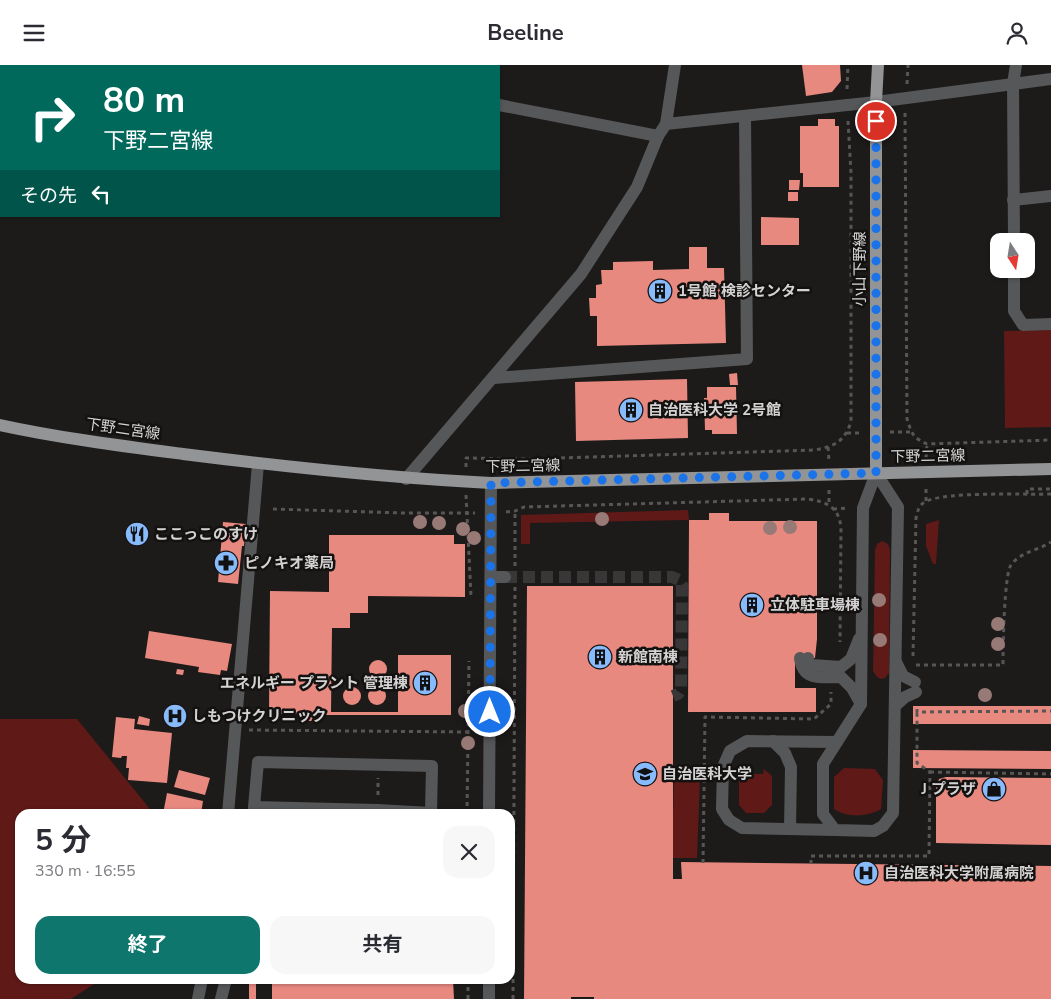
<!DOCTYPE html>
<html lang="ja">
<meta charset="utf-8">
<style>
:root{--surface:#fff;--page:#f7f7f7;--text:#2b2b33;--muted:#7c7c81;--accent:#0f766e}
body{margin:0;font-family:"Nunito Sans","Noto Sans JP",sans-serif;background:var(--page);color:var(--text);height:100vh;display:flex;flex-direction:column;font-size:19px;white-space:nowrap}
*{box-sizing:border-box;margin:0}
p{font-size:16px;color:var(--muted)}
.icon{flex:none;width:28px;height:28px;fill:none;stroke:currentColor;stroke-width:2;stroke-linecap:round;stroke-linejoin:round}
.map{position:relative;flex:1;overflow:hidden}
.details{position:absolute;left:15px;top:744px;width:500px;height:175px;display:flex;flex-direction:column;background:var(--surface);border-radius:15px;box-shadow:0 1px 4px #0004}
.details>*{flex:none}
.top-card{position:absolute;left:0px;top:0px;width:500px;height:152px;box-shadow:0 1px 4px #0004;background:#00695c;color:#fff;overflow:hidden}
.needle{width:32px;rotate:168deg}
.controls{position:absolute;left:990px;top:168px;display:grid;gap:10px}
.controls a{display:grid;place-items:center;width:45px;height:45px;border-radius:10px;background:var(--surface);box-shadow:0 1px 4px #0004;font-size:25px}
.pin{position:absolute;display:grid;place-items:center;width:42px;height:42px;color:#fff;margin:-21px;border:2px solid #fff;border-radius:50%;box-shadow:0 1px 5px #0007}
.me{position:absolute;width:55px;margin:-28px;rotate:0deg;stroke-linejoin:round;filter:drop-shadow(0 0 4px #0008)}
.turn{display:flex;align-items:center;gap:18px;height:105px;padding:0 20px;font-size:22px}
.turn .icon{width:65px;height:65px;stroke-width:2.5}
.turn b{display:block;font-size:35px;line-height:42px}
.then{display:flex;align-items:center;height:48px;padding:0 20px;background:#0003;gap:10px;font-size:19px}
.round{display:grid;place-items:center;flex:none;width:52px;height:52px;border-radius:15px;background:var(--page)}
.headline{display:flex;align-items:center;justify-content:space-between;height:85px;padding:0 20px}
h1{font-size:30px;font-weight:700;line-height:38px}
.action{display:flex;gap:10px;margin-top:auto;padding:10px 20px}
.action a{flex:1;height:58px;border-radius:15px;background:var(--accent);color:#fff;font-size:20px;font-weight:700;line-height:58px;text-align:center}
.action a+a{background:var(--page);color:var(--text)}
header{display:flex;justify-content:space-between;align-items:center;height:65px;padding:0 20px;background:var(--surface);font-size:22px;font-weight:700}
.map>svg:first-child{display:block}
.green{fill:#5f1917}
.building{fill:#e88980}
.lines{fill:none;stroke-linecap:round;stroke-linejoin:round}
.minor-tunnel{stroke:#383636;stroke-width:12;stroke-dasharray:12 6;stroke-linecap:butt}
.path{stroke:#585555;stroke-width:3;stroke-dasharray:4 4;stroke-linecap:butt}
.minor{stroke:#565758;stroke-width:12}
.major{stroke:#929496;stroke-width:12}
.tree{fill:#977976}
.route{stroke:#1a73e8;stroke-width:9;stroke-dasharray:0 16.2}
.labels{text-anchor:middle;stroke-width:5;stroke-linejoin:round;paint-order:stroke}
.street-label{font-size:15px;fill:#d4d2d2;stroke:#141111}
.poi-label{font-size:15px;font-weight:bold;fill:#d4d2d2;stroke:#141111;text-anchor:start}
</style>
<header><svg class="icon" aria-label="menu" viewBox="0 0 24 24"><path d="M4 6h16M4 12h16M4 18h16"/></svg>Beeline<svg class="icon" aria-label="person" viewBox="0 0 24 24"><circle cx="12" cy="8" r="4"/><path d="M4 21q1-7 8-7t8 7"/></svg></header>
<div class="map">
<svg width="1051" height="934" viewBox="0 0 1051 934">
<rect width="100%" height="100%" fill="#1d1a1a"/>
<g class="green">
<path d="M 1051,265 L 1051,362 L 1005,363 L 1004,266 Z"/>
<path d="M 688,445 L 689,455 L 530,458 L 530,479 L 521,479 L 521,450 Z"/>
<path d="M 939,455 L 936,499 L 933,499 L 926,481 L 926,459 Z"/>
<path d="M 882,476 L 888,479 L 890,485 L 889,608 L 885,613 L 881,614 L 877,612 L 873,606 L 875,485 L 877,479 Z"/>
<path d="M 0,654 L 77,654 L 150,744 L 150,749 L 20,749 L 20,914 L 102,914 L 71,934 L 0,934 Z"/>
<path d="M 844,703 L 875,704 L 883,715 L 881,744 C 867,752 847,753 834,744 L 834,712 Z"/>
<path d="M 745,704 L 746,709 L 763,709 L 764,704 L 772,711 L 772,740 L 764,748 L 746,748 L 739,740 L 739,710 Z"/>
<path d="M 674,713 L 700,714 L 697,793 L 672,793 Z"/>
</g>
<g class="building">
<path d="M 802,0 L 840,0 L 841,16 L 832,27 L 806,31 Z"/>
<path d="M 818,54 L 835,54 L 835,61 L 839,61 L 839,122 L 803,122 L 803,108 L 800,108 L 800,61 L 818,61 Z"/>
<path d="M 789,115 L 800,115 L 799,125 L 789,125 Z"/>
<rect x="788" y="127" width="10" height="9"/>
<path d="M 761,152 L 799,153 L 799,180 L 761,180 Z"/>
<path d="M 689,182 L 707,182 L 707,203 L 724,203 L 726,278 L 597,281 L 597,251 L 590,251 L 589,233 L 596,233 L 596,220 L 602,219 L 601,205 L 613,205 L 613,197 L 653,196 L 653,205 L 689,204 Z"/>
<path d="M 737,308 L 738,320 L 730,320 L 729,309 Z"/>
<path d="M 687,314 L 688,373 L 576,376 L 575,317 Z"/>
<path d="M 707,322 L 736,322 L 737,369 L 712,369 L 712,365 L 705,365 L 704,333 L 707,333 Z"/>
<path d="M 709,448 L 729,448 L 729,456 L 817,456 L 817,574 L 815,593 L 795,593 L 795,623 L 816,623 L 816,647 L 688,647 L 689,455 L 709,455 Z"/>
<path d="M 223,457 L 246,459 L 244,481 L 242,481 L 238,519 L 218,517 Z"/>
<path d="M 329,470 L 454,470 L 454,479 L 465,479 L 465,532 L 368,531 L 368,548 L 350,548 L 350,563 L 332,563 L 331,647 L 398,647 L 398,590 L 451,590 L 451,650 L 316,650 L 316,656 L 303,656 L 303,649 L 269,649 L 270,526 L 329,527 Z"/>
<path d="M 527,521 L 673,521 L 673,814 L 682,814 L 681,797 L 1051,801 L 1051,934 L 594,934 L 594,932 L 571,932 L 571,934 L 524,934 Z"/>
<path d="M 149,566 L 232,579 L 227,606 L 221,605 L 220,610 L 198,607 L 199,602 L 145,593 Z"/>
<circle cx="378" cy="604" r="9"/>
<path d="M 177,604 L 184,605 L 183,610 L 176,609 Z"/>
<circle cx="352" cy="631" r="9"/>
<circle cx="377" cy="631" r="9"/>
<rect x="913" y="641" width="138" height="18"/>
<path d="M 139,651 L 150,654 L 149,661 L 137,659 Z"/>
<path d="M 116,652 L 135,654 L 134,664 L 172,668 L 167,718 L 128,715 L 129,703 L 126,703 L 127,691 L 122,691 L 121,693 L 112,692 Z"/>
<path d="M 913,685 L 1051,686 L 1051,704 L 913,703 Z"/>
<path d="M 179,705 L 210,713 L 205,730 L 174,722 Z"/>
<path d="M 946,712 L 1051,713 L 1051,780 L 936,778 L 936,722 L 939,714 Z"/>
<path d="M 167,728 L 203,736 L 201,749 L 163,749 Z"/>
<rect x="249" y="914" width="7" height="20"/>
<path d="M 272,914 L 453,914 L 454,934 L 272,934 Z"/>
</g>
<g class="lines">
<path class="minor-tunnel" d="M 505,512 L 672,512 L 679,515 L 682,520 L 681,624 L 678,629 L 673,631"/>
<g class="path">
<path d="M 907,19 L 908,0"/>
<path d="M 847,24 L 848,0"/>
<path d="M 905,48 L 907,354 C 912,369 912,372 927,379 L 1051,375"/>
<path d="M 890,367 L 911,367"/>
<path d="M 847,368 L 861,368"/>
<path d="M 828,382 L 829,396"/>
<path d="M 926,393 L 927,379"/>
<path d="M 466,402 L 466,393 L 526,394 L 815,385 C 835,381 844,377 851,357 L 851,108 L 848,56"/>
<path d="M 829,425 L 829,439"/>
<path d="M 1027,429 L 1027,424 L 1051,424"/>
<path d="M 466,430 L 471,531"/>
<path d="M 926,436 L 926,422"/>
<path d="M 273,444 L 401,448 L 475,448"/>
<path d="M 833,444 L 849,443"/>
<path d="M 506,447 L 515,446 L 524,442 L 808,434 C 827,437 839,442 841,463 L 840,577"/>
<path d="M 515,501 L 515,446"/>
<path d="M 913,591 L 916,453 C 918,446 918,441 925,437 C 943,426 1026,430 1051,429"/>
<path d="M 916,600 L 1003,600 C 1003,583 1004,510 1011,500 C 1020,487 1039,485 1051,477"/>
<path d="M 917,644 L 917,647 L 1051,646"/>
<path d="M 249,665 L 468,667"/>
<path d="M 930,707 L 1051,709"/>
<path d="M 378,730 L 378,713"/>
<path d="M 467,749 L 469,596"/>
<path d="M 703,798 L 705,652 L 814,654 L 831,639 L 831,627"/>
<path d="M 811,799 L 811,791 L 929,791 L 930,707 L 917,698 L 917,647"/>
<path d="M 468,914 L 468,934"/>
<path d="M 513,934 L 515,522"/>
</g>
<g class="minor">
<path d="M 499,40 L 658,71"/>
<path d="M 666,59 L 876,37 L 1051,14"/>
<path d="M 1013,135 L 1051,131"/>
<path d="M 1014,176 L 1013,19 L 1016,0"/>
<path d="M 1014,204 L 1014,246 L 1023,260 L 1051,259"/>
<path d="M 494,313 L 747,294 L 745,51"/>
<path d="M 876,408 L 898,442 L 893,748 L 883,761 L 874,766 L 835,765 L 823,749 L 823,699 L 861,639 L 863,443 Z"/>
<path d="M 406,414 L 581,209 L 637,122 L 658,71 L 666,59 L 675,0"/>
<path d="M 491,512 L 505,512"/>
<path d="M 800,593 C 803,617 822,612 841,612 L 852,623 L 861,639"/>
<path d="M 808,593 L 808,597 L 812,600 L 841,602 L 851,594 L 859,574"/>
<path d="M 896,597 L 903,611 L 915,617"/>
<path d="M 895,641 L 905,632 L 916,627"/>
<path d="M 773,676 L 785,688 L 791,702 L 790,764"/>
<path d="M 228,749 L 258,399"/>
<path d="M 254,749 L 254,742 L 258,697 L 432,701 L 431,748 L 377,745 L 254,742"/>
<path d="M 489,749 L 491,418"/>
<path d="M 835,765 L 742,763 L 729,755 L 722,744 L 723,702 L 730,686 L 747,676 L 837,677"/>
<path d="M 489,914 L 489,934"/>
<path d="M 198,934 L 202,914"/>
<path d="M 221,934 L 226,914"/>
</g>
<g class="major">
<path d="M 0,360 C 60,373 122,381 183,389 C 286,402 388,413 491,418 L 1051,404"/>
<path d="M 876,408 L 876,37 L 878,0"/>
</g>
</g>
<g class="tree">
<circle cx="602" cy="454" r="7"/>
<circle cx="420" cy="457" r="7"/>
<circle cx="439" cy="458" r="7"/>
<circle cx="790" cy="462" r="7"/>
<circle cx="770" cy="463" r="7"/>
<circle cx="463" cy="464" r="7"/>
<circle cx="474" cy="473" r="7"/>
<circle cx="879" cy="535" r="7"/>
<circle cx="998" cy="559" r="7"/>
<circle cx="880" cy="575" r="7"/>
<circle cx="998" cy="579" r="7"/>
<circle cx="985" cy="630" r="7"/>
<circle cx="465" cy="646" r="7"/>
<circle cx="468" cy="678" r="7"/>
</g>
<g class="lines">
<path class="route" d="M 490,647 L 491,418 L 876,408 L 876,56"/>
</g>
<defs>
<g id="building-disc" transform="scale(1.25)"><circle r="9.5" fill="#87bbfc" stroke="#141111"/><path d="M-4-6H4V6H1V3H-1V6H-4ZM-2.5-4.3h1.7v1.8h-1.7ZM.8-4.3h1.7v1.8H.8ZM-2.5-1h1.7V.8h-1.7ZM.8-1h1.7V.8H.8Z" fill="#111"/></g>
<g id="restaurant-disc" transform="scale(1.25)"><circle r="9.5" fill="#87bbfc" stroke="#141111"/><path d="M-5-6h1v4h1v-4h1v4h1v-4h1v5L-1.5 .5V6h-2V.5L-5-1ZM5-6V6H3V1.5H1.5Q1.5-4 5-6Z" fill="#111"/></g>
<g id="pharmacy-disc" transform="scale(1.25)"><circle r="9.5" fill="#87bbfc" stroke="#141111"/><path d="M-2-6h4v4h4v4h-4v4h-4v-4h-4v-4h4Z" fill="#111"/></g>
<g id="hospital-disc" transform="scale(1.25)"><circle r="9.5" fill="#87bbfc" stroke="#141111"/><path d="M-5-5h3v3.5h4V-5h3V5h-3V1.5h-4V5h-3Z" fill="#111"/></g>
<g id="university-disc" transform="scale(1.25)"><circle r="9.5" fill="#87bbfc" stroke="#141111"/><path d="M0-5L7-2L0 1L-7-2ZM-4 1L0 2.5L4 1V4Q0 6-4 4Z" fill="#111"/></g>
<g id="shop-disc" transform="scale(1.25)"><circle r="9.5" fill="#87bbfc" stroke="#141111"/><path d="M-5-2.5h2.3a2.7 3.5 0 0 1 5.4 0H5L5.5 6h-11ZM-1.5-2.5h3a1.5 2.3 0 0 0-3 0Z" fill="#111"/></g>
</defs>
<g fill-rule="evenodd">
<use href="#building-disc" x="660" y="226"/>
<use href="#building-disc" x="631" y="345"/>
<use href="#restaurant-disc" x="137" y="469"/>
<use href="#pharmacy-disc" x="226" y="498"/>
<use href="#building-disc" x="752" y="540"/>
<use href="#building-disc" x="600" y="592"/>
<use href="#building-disc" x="425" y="618"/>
<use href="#hospital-disc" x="175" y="651"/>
<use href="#university-disc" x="645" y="709"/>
<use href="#shop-disc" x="994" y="724"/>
<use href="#hospital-disc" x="866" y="808"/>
</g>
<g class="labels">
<g class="street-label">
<text transform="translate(860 204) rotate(-90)" y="5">小山下野線</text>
<text transform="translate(123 364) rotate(8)" y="5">下野二宮線</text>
<text transform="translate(928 391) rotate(-1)" y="5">下野二宮線</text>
<text transform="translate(523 401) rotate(-1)" y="5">下野二宮線</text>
</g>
<g class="poi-label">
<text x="678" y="231">1号館 検診センター</text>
<text x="648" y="350">自治医科大学 2号館</text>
<text x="154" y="474">ここっこのすけ</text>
<text x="244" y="503">ピノキオ薬局</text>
<text x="770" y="545">立体駐車場棟</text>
<text x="618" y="597">新館南棟</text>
<text x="408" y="623" text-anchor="end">エネルギー プラント 管理棟</text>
<text x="192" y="656">しもつけクリニック</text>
<text x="662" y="714">自治医科大学</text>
<text x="976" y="729" text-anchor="end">J プラザ</text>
<text x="884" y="813">自治医科大学附属病院</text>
</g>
</g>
</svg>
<div class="controls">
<a><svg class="needle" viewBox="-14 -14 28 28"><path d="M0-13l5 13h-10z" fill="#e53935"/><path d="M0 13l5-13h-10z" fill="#7c7c81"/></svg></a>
</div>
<div class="pin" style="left:876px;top:56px;background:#d93025"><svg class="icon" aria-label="arrive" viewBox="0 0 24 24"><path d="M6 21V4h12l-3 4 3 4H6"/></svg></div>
<svg class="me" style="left:490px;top:647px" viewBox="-20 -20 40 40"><circle r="17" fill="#1a73e8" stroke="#fff" stroke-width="3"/><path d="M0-11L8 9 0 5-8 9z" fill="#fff"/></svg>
<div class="top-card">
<div class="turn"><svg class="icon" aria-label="right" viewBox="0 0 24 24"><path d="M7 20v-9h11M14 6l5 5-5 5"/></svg><div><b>80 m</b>下野二宮線</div></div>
<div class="then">その先<svg class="icon" aria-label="left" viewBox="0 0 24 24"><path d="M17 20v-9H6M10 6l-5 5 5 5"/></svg></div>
</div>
<section class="details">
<div class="headline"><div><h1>5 分</h1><p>330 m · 16:55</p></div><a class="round"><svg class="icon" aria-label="close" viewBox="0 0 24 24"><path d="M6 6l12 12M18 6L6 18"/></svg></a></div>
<div class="action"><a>終了</a><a>共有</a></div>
</section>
</div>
